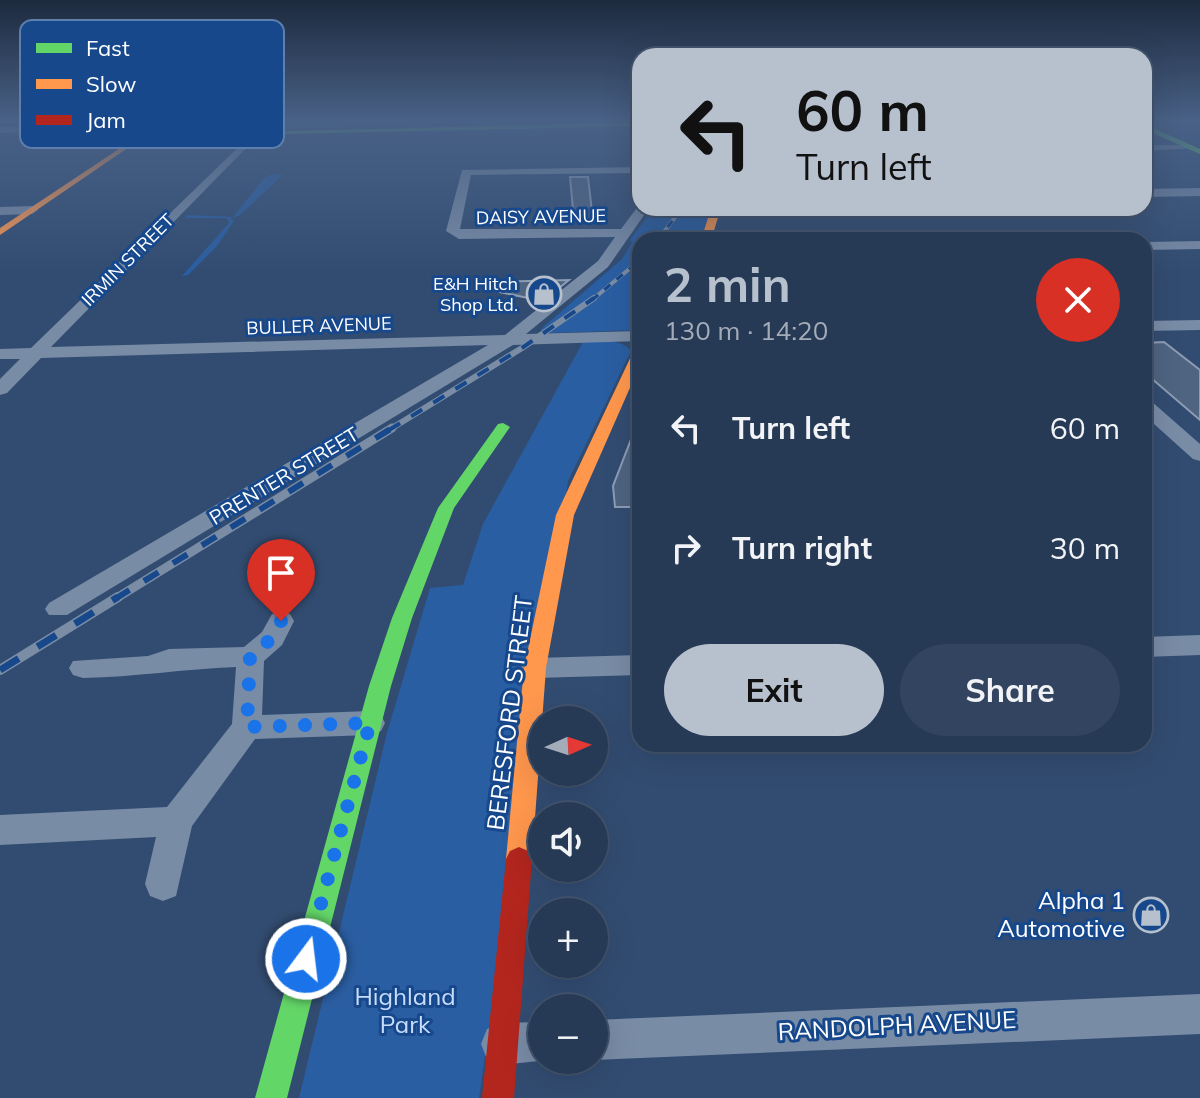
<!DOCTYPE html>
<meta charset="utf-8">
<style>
:root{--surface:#263955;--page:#32445f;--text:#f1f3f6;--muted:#a4acb9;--line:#42536c;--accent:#b7c0cd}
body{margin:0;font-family:Mulish,sans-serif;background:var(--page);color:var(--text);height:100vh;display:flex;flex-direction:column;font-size:30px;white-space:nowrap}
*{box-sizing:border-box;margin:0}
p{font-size:26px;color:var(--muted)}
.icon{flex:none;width:44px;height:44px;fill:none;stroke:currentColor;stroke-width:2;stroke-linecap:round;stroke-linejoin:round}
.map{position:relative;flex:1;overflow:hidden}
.side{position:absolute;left:632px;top:232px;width:520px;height:520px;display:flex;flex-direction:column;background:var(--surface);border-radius:24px;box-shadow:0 8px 32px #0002,0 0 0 2px var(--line)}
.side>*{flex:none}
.guide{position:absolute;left:632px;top:48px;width:520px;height:168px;border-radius:24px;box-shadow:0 8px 32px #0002,0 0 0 2px var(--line);background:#b7c0cd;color:#111;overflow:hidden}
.needle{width:52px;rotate:87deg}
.controls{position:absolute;left:528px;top:706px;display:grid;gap:16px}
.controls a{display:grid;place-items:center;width:80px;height:80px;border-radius:50%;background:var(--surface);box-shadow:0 8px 32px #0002,0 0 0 2px var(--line);font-size:40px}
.pin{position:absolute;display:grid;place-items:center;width:68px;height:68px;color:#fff;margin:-82px -34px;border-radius:50% 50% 50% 0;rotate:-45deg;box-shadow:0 0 8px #0007}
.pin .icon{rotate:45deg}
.me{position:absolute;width:88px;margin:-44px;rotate:15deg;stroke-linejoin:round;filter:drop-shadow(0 0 6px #0008)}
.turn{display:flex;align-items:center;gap:28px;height:168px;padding:0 32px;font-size:36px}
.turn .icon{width:104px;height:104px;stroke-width:2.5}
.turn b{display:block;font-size:56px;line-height:68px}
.round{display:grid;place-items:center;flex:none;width:84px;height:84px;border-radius:42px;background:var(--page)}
.headline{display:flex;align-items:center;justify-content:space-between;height:136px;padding:0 32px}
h1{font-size:48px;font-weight:700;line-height:60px;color:var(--accent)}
.primary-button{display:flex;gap:16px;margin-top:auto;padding:16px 32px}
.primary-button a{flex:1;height:92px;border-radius:48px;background:var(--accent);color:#111;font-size:32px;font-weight:700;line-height:92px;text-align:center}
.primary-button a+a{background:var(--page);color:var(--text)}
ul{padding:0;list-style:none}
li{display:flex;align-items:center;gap:24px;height:120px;padding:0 32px}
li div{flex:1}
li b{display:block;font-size:30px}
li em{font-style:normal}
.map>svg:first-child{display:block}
.green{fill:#2a5ea2}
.building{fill:#4e6481;stroke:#8d9db4;stroke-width:2}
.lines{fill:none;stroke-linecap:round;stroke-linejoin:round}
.street{fill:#798ca6;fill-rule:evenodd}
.fast{fill:#63d668;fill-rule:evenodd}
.slow{fill:#ff974d;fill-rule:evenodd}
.jam{fill:#b3261e;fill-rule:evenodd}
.rail-far3-casing{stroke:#7a8da4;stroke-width:4}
.rail-far2-casing{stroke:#7a8da4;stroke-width:6}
.rail-far1-casing{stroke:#7a8da4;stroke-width:9}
.rail-casing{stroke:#7a8da4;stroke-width:10}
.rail-far3{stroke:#17488c;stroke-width:3;stroke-dasharray:8;stroke-linecap:butt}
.rail-far2{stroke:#17488c;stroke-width:4;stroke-dasharray:13;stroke-linecap:butt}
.rail-far1{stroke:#17488c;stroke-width:6;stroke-dasharray:17;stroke-linecap:butt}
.rail{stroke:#17488c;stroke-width:7;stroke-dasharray:22;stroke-linecap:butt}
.route{stroke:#1a73e8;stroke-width:14;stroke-dasharray:0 25.2}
.labels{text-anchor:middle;stroke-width:6;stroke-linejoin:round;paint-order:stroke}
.far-street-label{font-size:18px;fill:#fff;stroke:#17488c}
.far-poi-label{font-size:18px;fill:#fff;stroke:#17488c;text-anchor:end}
.street-label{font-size:20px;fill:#fff;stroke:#17488c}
.near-street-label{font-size:24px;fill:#fff;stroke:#17488c}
.near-poi-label{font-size:24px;fill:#fff;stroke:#17488c;text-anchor:end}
.near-park-label{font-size:24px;fill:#c7ddfb;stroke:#17488c}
.key{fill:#17488c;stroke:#5d7fae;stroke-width:2}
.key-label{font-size:22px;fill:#fff}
</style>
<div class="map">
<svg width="1200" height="1098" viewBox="0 0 1200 1098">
<rect width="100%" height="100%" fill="#324c71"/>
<g class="green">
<path d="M 174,120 L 343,120 L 339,127 L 158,131 Z"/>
<path d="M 274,174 L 283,175 L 239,216 L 230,218 L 234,221 L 217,246 L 188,275 L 182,276 L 229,223 L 227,218 L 185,218 L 188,215 L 233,217 L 265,177 Z"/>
<path d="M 654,208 L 711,208 L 700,240 L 640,240 L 640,330 L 546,333 L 541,329 L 622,259 L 632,243 L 630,240 Z"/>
<path d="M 583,342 C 598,341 622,338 631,351 L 568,481 L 479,1098 L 299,1098 L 387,733 L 430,588 L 463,585 L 483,524 Z"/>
</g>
<g class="building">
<path d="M 570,177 L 588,177 L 593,220 L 574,221 Z"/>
<path d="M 569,280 L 543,301 L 484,289 L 485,282 Z"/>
<path d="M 1164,342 L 1200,370 L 1200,420 L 1144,372 L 1144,343 Z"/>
<path d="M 637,424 L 640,425 L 640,507 L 615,507 L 613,486 Z"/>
</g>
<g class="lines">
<g class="street">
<path d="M 162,123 L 159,128 L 0,133 L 0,127 Z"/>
<path d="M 257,129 L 260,134 L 51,347 L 505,335 L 598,261 L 615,237 L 459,239 L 446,231 L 462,170 L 640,167 L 640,173 L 471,175 L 460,229 L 621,229 L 639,205 L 649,208 L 608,267 L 526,334 L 640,331 L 640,341 L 513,345 L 67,615 L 49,615 L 45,609 L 49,603 L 488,345 L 41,358 L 7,393 L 0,395 L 0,379 L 20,359 L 0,359 L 0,349 L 31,348 Z"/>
<path d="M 1144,145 L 1191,145 L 1196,148 L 1144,151 Z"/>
<path d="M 1200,188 L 1200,196 L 1144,197 L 1144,189 Z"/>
<path d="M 0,207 L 32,206 L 38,210 L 32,214 L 0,215 Z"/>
<path d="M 1200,241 L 1200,249 L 1144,250 L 1144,242 Z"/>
<path d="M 1200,320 L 1200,330 L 1144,331 L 1144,321 Z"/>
<path d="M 1144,399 L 1151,401 L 1200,444 L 1200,461 L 1193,459 L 1144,415 Z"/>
<path d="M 281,612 L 290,614 L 294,621 L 282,645 L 264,661 L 262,715 L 370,711 L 381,715 L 385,723 L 381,731 L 370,735 L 255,739 L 192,826 L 176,896 L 163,901 L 150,896 L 145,884 L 156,837 L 0,845 L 0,815 L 167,807 L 232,724 L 236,667 C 184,669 135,677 83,678 L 73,675 L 69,668 L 73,661 L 148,656 L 169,649 L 244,647 L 262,632 L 272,614 Z"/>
<path d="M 1200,635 L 1200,655 L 1144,657 L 1144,637 Z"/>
<path d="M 640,655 L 640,675 L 535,678 L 525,675 L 521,668 L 525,661 L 535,658 Z"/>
<path d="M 1200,994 L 1200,1034 L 594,1060 L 593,1060 L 594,1020 Z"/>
<path d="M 542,1022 L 542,1060 L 548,1060 L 502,1065 L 487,1059 L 481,1044 L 487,1029 L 502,1023 Z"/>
</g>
<g class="fast">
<path d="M 640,122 L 640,126 L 145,137 L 141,135 Z"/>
<path d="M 1144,124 L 1200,149 L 1200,154 L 1144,129 Z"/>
<path d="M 503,423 L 510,427 L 454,508 L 412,618 L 391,686 L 287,1098 L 255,1098 L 369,686 L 392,618 L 438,508 L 498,424 Z"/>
</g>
<g class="slow">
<path d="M 161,121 L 166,122 L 0,235 L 0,228 Z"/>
<path d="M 711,208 L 721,208 L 711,240 L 701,240 Z"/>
<path d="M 640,346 L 640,365 L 574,515 L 546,668 L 532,859 L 528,867 L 519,871 L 510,867 L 506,859 L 524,668 L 556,515 L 634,350 Z"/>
</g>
<path class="jam" d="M 519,847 L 528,851 L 532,859 L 514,1098 L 482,1098 L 506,859 L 510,851 Z"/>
<g class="rail-far3-casing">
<g id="rail-far3">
<path d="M 658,240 L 682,208"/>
<path d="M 592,300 L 640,260"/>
</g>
</g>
<g class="rail-far2-casing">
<path id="rail-far2" d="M 389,430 L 522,348 L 594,298"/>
</g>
<g class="rail-far1-casing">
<path id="rail-far1" d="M 115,599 L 392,428"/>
</g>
<g class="rail-casing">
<path id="rail" d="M 0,670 L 118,597"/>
</g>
<use href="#rail-far3" class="rail-far3"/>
<use href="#rail-far2" class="rail-far2"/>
<use href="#rail-far1" class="rail-far1"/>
<use href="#rail" class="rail"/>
</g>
<linearGradient id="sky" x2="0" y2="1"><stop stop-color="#1c2a3e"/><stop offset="0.44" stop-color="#496186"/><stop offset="1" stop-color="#496186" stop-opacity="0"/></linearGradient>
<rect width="1200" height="273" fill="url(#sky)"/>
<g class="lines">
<path class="route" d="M 281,621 L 272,638 L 250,657 L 247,727 L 370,723 L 306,959"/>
</g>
<defs>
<g id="shop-ring" transform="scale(1.8)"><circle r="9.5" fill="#17488c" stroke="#b7c0cd" stroke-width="1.5"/><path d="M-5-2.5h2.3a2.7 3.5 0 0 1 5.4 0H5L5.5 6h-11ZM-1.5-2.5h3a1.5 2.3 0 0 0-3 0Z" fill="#b7c0cd"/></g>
</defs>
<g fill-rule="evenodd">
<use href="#shop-ring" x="544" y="294"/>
<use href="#shop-ring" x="1151" y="915"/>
</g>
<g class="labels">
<g class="far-street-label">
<text transform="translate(541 217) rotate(-1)" y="6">DAISY AVENUE</text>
<text transform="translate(128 260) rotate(-45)" y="6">IRMIN STREET</text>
<text transform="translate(319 326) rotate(-2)" y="6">BULLER AVENUE</text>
</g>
<g class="far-poi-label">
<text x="518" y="290">E&amp;H Hitch<tspan x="518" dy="21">Shop Ltd.</tspan></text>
</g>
<g class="street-label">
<text transform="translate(284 476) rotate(-31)" y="7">PRENTER STREET</text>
</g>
<g class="near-street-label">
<text transform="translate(510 713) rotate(-83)" y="8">BERESFORD STREET</text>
<text transform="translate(897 1026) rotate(-3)" y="8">RANDOLPH AVENUE</text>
</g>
<g class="near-poi-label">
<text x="1125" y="909">Alpha 1<tspan x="1125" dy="28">Automotive</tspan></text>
</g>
<g class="near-park-label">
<text x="405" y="1005">Highland<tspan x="405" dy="28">Park</tspan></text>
</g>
</g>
<rect x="20" y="20" width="264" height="128" rx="12" class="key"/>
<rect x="36" y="43" width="36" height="10" fill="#63d668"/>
<rect x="36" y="79" width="36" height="10" fill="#ff974d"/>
<rect x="36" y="115" width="36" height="10" fill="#b3261e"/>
<g class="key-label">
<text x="86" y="56">Fast</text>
<text x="86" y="92">Slow</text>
<text x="86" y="128">Jam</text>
</g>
</svg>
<div class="controls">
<a><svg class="needle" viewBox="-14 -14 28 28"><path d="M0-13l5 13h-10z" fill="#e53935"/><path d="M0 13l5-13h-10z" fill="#a4acb9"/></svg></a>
<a><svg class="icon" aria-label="sound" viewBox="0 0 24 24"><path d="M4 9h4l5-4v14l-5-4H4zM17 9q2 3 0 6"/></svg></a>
<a>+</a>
<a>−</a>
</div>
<div class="pin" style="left:281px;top:621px;background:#d93025"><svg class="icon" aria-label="arrive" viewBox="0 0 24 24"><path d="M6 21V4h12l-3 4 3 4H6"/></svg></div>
<svg class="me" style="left:306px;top:959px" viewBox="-20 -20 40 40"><circle r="17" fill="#1a73e8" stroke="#fff" stroke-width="3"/><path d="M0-11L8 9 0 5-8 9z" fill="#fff"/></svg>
<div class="guide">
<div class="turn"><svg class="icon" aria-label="left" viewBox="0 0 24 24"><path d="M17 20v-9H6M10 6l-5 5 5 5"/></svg><div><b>60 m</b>Turn left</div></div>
</div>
<section class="side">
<div class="headline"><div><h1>2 min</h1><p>130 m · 14:20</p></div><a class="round" style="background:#d93025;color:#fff"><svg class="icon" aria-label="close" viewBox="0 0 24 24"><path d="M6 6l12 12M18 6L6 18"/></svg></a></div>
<ul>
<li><svg class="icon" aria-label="left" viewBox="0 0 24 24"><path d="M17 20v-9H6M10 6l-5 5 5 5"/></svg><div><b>Turn left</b></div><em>60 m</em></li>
<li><svg class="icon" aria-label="right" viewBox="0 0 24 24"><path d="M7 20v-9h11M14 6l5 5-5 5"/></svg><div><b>Turn right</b></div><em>30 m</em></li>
</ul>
<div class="primary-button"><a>Exit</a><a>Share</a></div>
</section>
</div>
